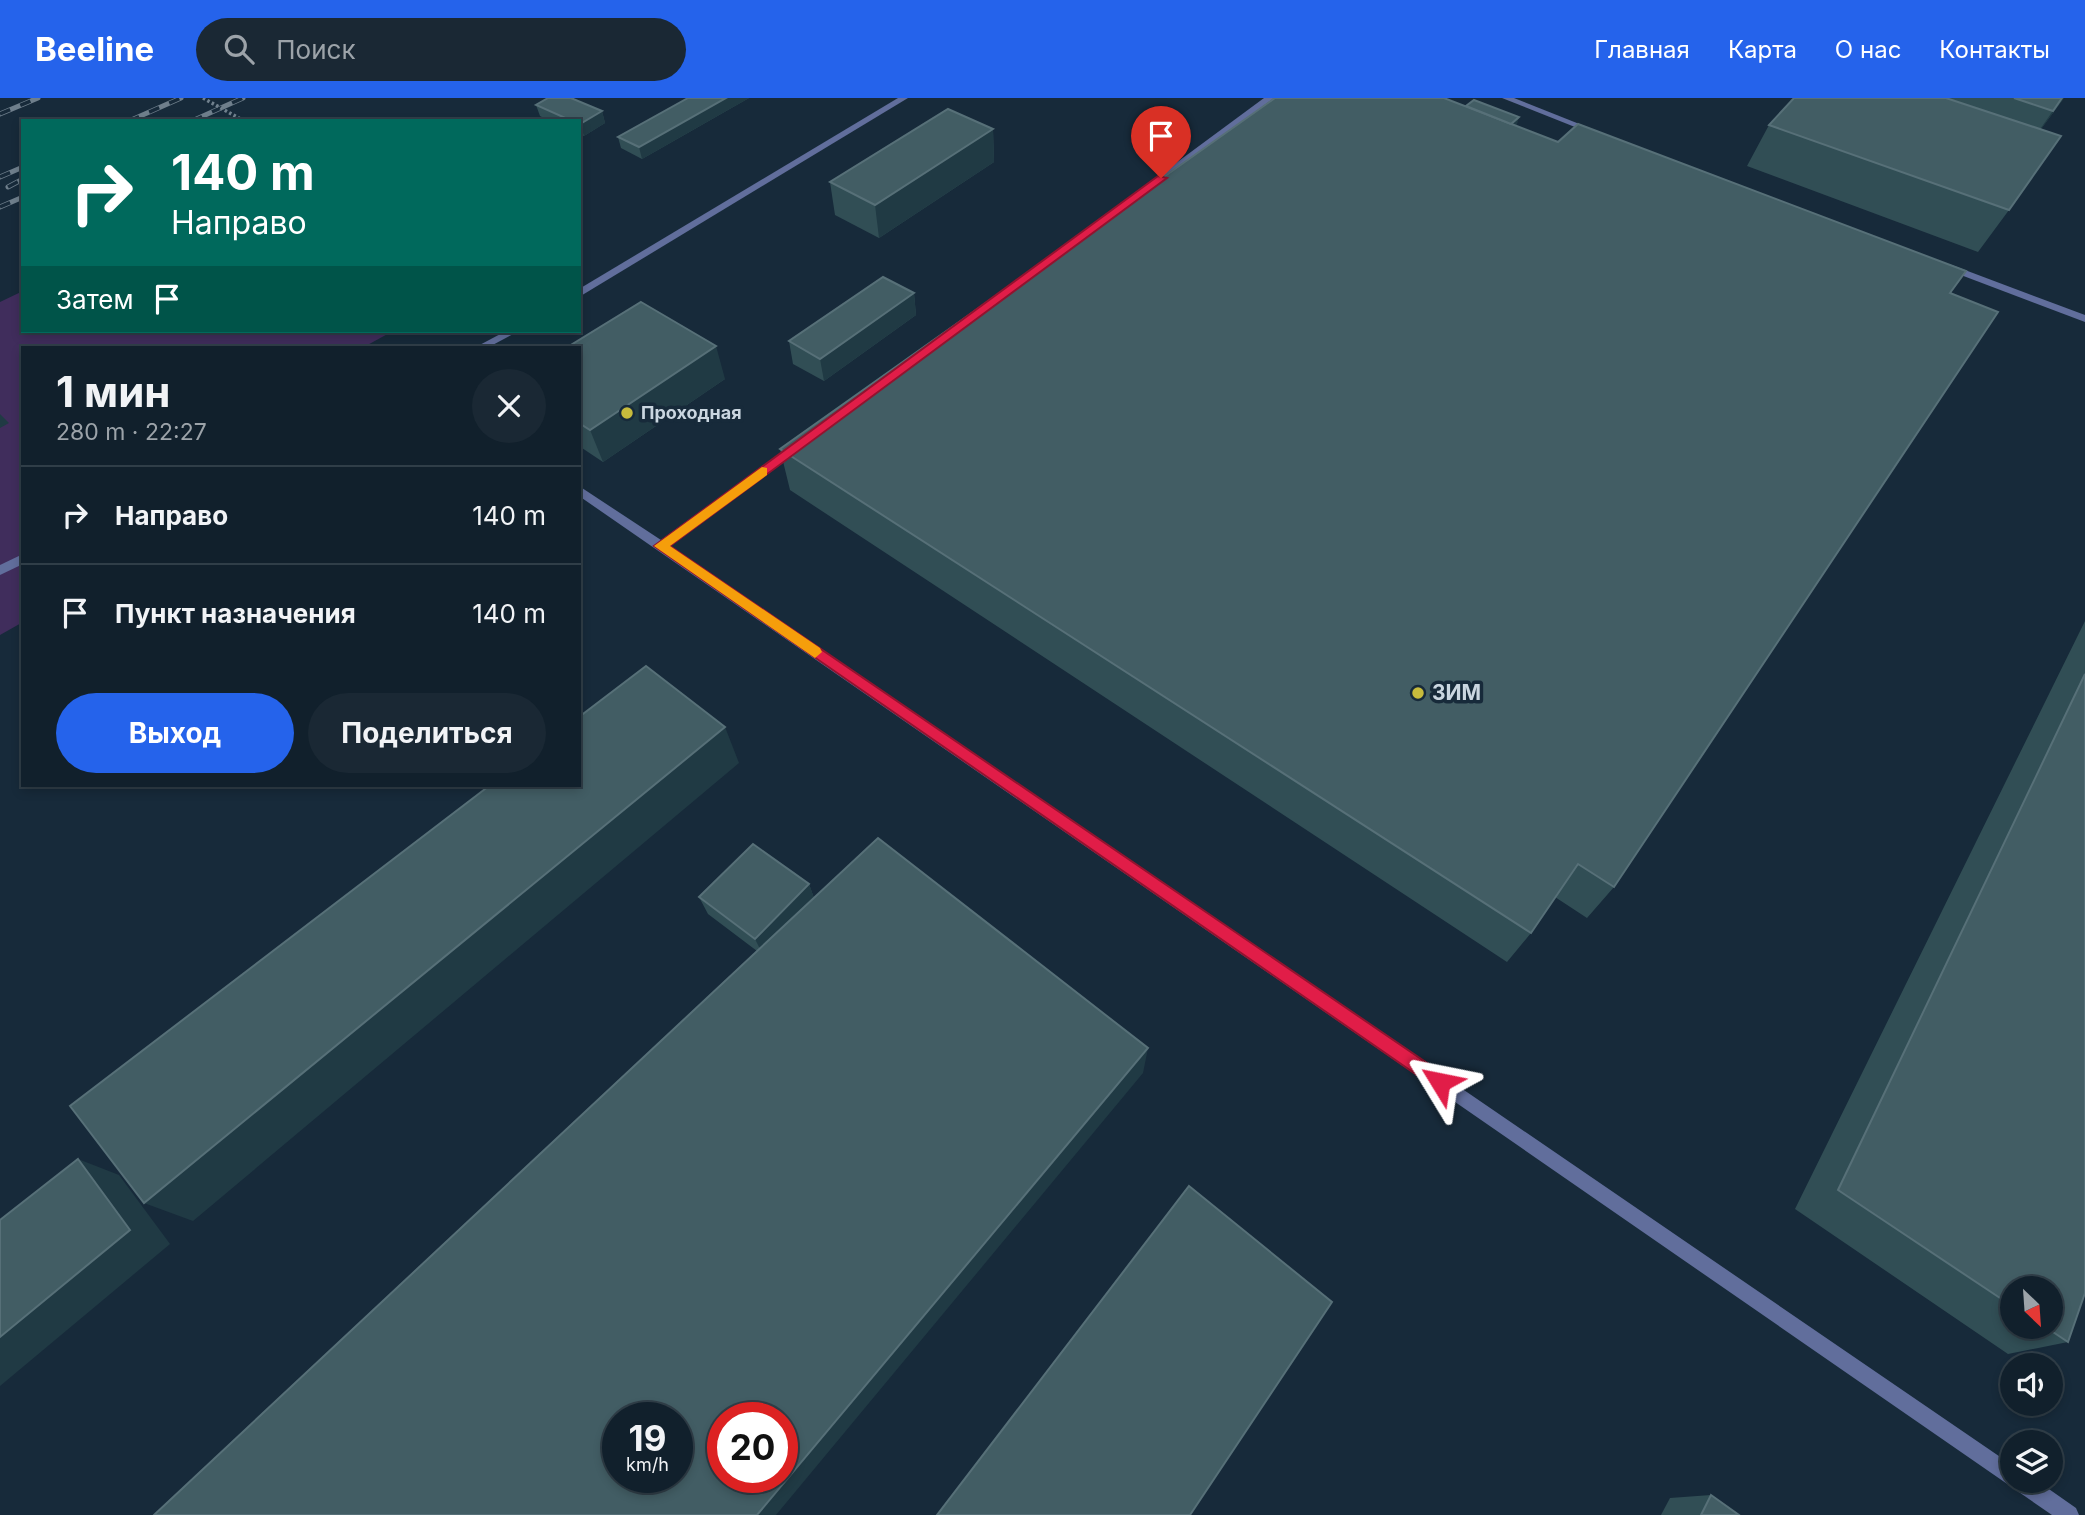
<!DOCTYPE html>
<html lang="ru">
<meta charset="utf-8">
<style>
:root{--surface:#11202c;--page:#1a2834;--text:#f1f3f6;--muted:#9ca3a9;--line:#303e48;--accent:#2563eb}
body{margin:0;font-family:Inter,sans-serif;background:var(--page);color:var(--text);height:100vh;display:flex;flex-direction:column;font-size:26px;white-space:nowrap}
*{box-sizing:border-box;margin:0}
p{font-size:23px;color:var(--muted)}
.icon{flex:none;width:38px;height:38px;fill:none;stroke:currentColor;stroke-width:2;stroke-linecap:round;stroke-linejoin:round}
.map{position:relative;flex:1;overflow:hidden}
.sheet{position:absolute;left:21px;top:248px;width:560px;height:441px;display:flex;flex-direction:column;background:var(--surface);border-radius:0px;box-shadow:0 4px 10px #0003,0 0 0 2px var(--line)}
.sheet>*{flex:none}
.top-card{position:absolute;left:21px;top:21px;width:560px;height:214px;border-radius:0px;box-shadow:0 4px 10px #0003,0 0 0 2px var(--line);background:#00695c;color:#fff;overflow:hidden}
.needle{width:46px;rotate:155deg}
.tools{position:absolute;left:2000px;top:1178px;display:grid;gap:14px}
.tools a{display:grid;place-items:center;width:63px;height:63px;border-radius:50%;background:var(--surface);box-shadow:0 4px 10px #0003,0 0 0 2px var(--line);font-size:35px}
.speed{position:absolute;left:602px;top:1304px;display:flex;gap:14px;font-size:35px;font-weight:700;text-align:center}
.speed>*{display:grid;place-content:center;width:91px;height:91px;border-radius:50%;background:var(--surface);box-shadow:0 4px 10px #0003,0 0 0 2px var(--line);line-height:1}
.speed small{font-size:18px;font-weight:400}
.speed .limit{border:10px solid #d22;background:#fff;color:#111}
.pin{position:absolute;display:grid;place-items:center;width:60px;height:60px;color:#fff;margin:-72px -30px;border-radius:50% 50% 50% 0;rotate:-45deg;box-shadow:0 0 7px #0007}
.pin .icon{rotate:45deg}
.me{position:absolute;width:77px;margin:-38px;rotate:305deg;stroke-linejoin:round;filter:drop-shadow(0 0 5px #0008)}
.turn{display:flex;align-items:center;gap:24px;height:147px;padding:0 35px;font-size:32px}
.turn .icon{width:91px;height:91px;stroke-width:2.5}
.turn b{display:block;font-size:49px;line-height:60px}
.then{display:flex;align-items:center;height:66px;padding:0 35px;background:#0003;gap:14px;font-size:26px}
.round{display:grid;place-items:center;flex:none;width:74px;height:74px;border-radius:37px;background:var(--page)}
.overview{display:flex;align-items:center;justify-content:space-between;height:119px;padding:0 35px}
h1{font-size:42px;font-weight:700;line-height:52px}
.primary-button{display:flex;gap:14px;margin-top:auto;padding:14px 35px}
.primary-button a{flex:1;height:80px;border-radius:42px;background:var(--accent);color:#fff;font-size:28px;font-weight:700;line-height:80px;text-align:center}
.primary-button a+a{background:var(--page);color:var(--text)}
ul{padding:0;list-style:none}
li{display:flex;align-items:center;gap:21px;height:98px;padding:0 35px;border-top:2px solid var(--line)}
li div{flex:1}
li b{display:block;font-size:26px}
li em{font-style:normal}
header{display:flex;align-items:center;gap:42px;box-sizing:border-box;height:98px;padding:0 35px;background:var(--accent);color:#fff}
header strong{font-size:33px}
nav{display:flex;gap:38px;margin-inline-start:auto;font-size:24px}
.search{width:490px;height:63px;background:var(--page);display:flex;align-items:center;gap:18px;box-sizing:border-box;padding:0 24px;border-radius:38px;color:var(--muted);font-size:26px}
.map>svg:first-child{display:block}
.green{fill:#402d5c}
.lines{fill:none;stroke-linecap:round;stroke-linejoin:round}
.service{fill:#616e9c;fill-rule:evenodd}
.rail-casing{stroke:#6f7f8c;stroke-width:5}
.rail{stroke:#172a3a;stroke-width:3.5;stroke-dasharray:11;stroke-linecap:butt}
.path-bridge{stroke:#71818e;stroke-width:3.5;stroke-dasharray:2.5 2.5;stroke-linecap:butt}
.wall{fill:#314e55;fill-rule:evenodd}
.shaded-wall{fill:#203a44}
.building{fill:#425d64;stroke:#577078;stroke-width:2;fill-rule:evenodd}
.route{fill:#e11d48;stroke:#92132f;stroke-width:2}
.slow{fill:#f59e0b}
.poi-dot{fill:#c7bb3c;stroke:#172a3a;stroke-width:2.5}
.labels{text-anchor:middle;stroke-width:7;stroke-linejoin:round;paint-order:stroke}
.far-poi-label{font-size:18px;font-weight:bold;fill:#cad6e0;stroke:#172a3a;text-anchor:start}
.poi-label{font-size:21px;font-weight:bold;fill:#cad6e0;stroke:#172a3a;text-anchor:start}
</style>
<header>
<strong>Beeline</strong>
<div class="search"><svg class="icon" aria-label="search" viewBox="0 0 24 24"><circle cx="10" cy="10" r="6"/><path d="M15 15l6 6"/></svg>Поиск</div>
<nav><a>Главная</a><a>Карта</a><a>О нас</a><a>Контакты</a></nav>
</header>
<div class="map">
<svg width="2085" height="1417" viewBox="0 0 2085 1417">
<rect width="100%" height="100%" fill="#172a3a"/>
<path class="green" d="M 23,193 L 23,233 L 393,233 L 362,250 L 23,250 L 23,524 L 0,537 L 0,204 Z"/>
<g class="lines">
<g class="service">
<path d="M 898,0 L 908,0 L 579,199 L 579,191 Z"/>
<path d="M 1264,0 L 1274,0 L 1117,117 L 1111,117 L 1111,113 Z"/>
<path d="M 1502,0 L 1514,0 L 1597,33 L 1590,35 Z"/>
<path d="M 1949,166 L 2085,217 L 2085,224 L 1945,171 L 1944,169 Z"/>
<path d="M 506,233 L 519,233 L 487,250 L 474,250 Z"/>
<path d="M 795,345 L 801,349 L 799,352 L 669,448 L 2012,1367 L 2012,1382 L 2036,1382 L 2076,1410 L 2079,1417 L 2052,1417 L 579,398 L 579,388 L 661,442 Z"/>
<path d="M 23,456 L 23,466 L 0,477 L 0,467 Z"/>
</g>
<g class="rail-casing">
<g id="rail">
<path d="M 0,16 L 38,0"/>
<path d="M 129,23 L 181,0"/>
<path d="M 192,23 L 243,0"/>
<path d="M 0,79 L 23,69"/>
<path d="M 8,89 L 23,81"/>
<path d="M 0,109 L 23,99"/>
</g>
</g>
<use href="#rail" class="rail"/>
<path class="path-bridge" d="M 203,0 L 244,23"/>
</g>
<g class="wall">
<path d="M 688,0 L 749,0 L 642,61 L 621,50 L 618,39 Z"/>
<path d="M 1794,0 L 2064,0 L 2041,31 L 2009,112 L 1978,154 L 1747,68 L 1769,27 Z"/>
<path d="M 536,7 L 602,13 L 605,25 L 584,38 L 579,36 L 579,23 L 550,23 L 540,18 Z"/>
<path d="M 1516,28 L 1950,195 L 1614,789 L 1587,820 L 1555,799 L 1531,835 L 1507,864 L 790,392 L 780,351 Z"/>
<path d="M 993,31 L 994,64 L 879,140 L 835,117 L 830,84 Z"/>
<path d="M 914,195 L 916,217 L 824,283 L 793,266 L 789,243 Z"/>
<path d="M 579,250 L 725,281 L 603,364 L 579,348 Z"/>
<path d="M 2085,523 L 2085,1195 L 2068,1244 L 2008,1256 L 1795,1111 ZM 2012,1190 L 2051,1228 L 2012,1228 Z"/>
<path d="M 809,786 L 814,800 L 1143,975 L 757,853 L 708,816 L 699,799 Z"/>
<path d="M 1711,1397 L 1739,1417 L 1661,1417 L 1670,1400 Z"/>
</g>
<g class="shaded-wall">
<path d="M 726,0 L 749,0 L 642,61 L 639,49 Z"/>
<path d="M 2062,0 L 2064,0 L 2024,54 Z"/>
<path d="M 602,13 L 605,25 L 584,38 L 580,26 Z"/>
<path d="M 1519,19 L 1516,30 L 1501,34 Z"/>
<path d="M 993,31 L 994,64 L 879,140 L 875,107 Z"/>
<path d="M 914,195 L 916,217 L 824,283 L 820,261 Z"/>
<path d="M 716,248 L 725,281 L 603,364 L 590,332 Z"/>
<path d="M 0,316 L 9,325 L 0,330 Z"/>
<path d="M 725,629 L 739,665 L 193,1123 L 144,1105 Z"/>
<path d="M 809,786 L 815,803 L 763,857 L 755,841 Z"/>
<path d="M 1148,950 L 1143,975 L 776,1417 L 757,1417 Z"/>
<path d="M 78,1061 L 119,1077 L 170,1146 L 0,1288 L 0,1239 Z"/>
</g>
<g class="building">
<path d="M 548,0 L 571,0 L 602,13 L 580,26 L 579,23 L 572,23 L 536,7 Z"/>
<path d="M 688,0 L 726,0 L 639,49 L 618,39 Z"/>
<path d="M 1275,0 L 1444,0 L 1558,44 L 1578,26 L 1966,173 L 1950,195 L 1998,214 L 1614,789 L 1578,766 L 1531,835 L 780,351 Z"/>
<path d="M 1794,0 L 1946,0 L 2061,38 L 2009,112 L 1769,27 Z"/>
<path d="M 2014,0 L 2062,0 L 2053,13 Z"/>
<path d="M 1474,2 L 1519,19 L 1511,26 L 1466,8 Z"/>
<path d="M 948,11 L 993,31 L 875,107 L 830,84 Z"/>
<path d="M 883,179 L 914,195 L 820,261 L 789,243 Z"/>
<path d="M 641,204 L 716,248 L 590,332 L 579,325 L 579,250 L 566,250 Z"/>
<path d="M 646,568 L 725,629 L 144,1105 L 70,1008 L 489,688 L 579,688 L 579,619 Z"/>
<path d="M 2085,576 L 2085,1195 L 2068,1244 L 2044,1228 L 2051,1228 L 2051,1190 L 2012,1190 L 2012,1208 L 1838,1092 Z"/>
<path d="M 878,740 L 1148,950 L 757,1417 L 154,1417 ZM 618,1320 L 677,1320 L 677,1379 L 618,1379 ZM 723,1320 L 782,1320 L 782,1379 L 723,1379 Z"/>
<path d="M 753,746 L 809,786 L 755,841 L 699,799 Z"/>
<path d="M 78,1061 L 130,1132 L 0,1239 L 0,1122 Z"/>
<path d="M 1189,1088 L 1332,1204 L 1190,1417 L 937,1417 Z"/>
<path d="M 1711,1397 L 1739,1417 L 1701,1417 Z"/>
</g>
<path class="route" d="M 1158,78 L 1167,80 L 670,448 L 1446,978 L 1449,984 L 1446,990 L 1440,993 L 654,448 Z"/>
<path class="slow" d="M 762,369 L 767,370 L 767,377 L 670,448 L 820,550 L 822,554 L 815,560 L 654,448 Z"/>
<g class="poi-dot">
<circle cx="627" cy="315" r="7"/>
<circle cx="1418" cy="595" r="7"/>
</g>
<g class="labels">
<g class="far-poi-label">
<text x="641" y="321">Проходная</text>
</g>
<g class="poi-label">
<text x="1432" y="602">ЗИМ</text>
</g>
</g>
</svg>
<div class="tools">
<a><svg class="needle" viewBox="-14 -14 28 28"><path d="M0-13l5 13h-10z" fill="#e53935"/><path d="M0 13l5-13h-10z" fill="#9ca3a9"/></svg></a>
<a><svg class="icon" aria-label="sound" viewBox="0 0 24 24"><path d="M4 9h4l5-4v14l-5-4H4zM17 9q2 3 0 6"/></svg></a>
<a><svg class="icon" aria-label="layers" viewBox="0 0 24 24"><path d="M12 4l9 5-9 5-9-5zM3 14l9 5 9-5"/></svg></a>
</div>
<div class="speed"><div>19<small>km/h</small></div><div class="limit">20</div></div>
<div class="pin" style="left:1161px;top:80px;background:#d93025"><svg class="icon" aria-label="arrive" viewBox="0 0 24 24"><path d="M6 21V4h12l-3 4 3 4H6"/></svg></div>
<svg class="me" style="left:1440px;top:984px" viewBox="-20 -20 40 40"><path d="M0-17L14 15 0 8-14 15z" fill="#e11d48" stroke="#fff" stroke-width="4"/></svg>
<div class="top-card">
<div class="turn"><svg class="icon" aria-label="right" viewBox="0 0 24 24"><path d="M7 20v-9h11M14 6l5 5-5 5"/></svg><div><b>140 m</b>Направо</div></div>
<div class="then">Затем<svg class="icon" aria-label="arrive" viewBox="0 0 24 24"><path d="M6 21V4h12l-3 4 3 4H6"/></svg></div>
</div>
<section class="sheet">
<div class="overview"><div><h1>1 мин</h1><p>280 m · 22:27</p></div><a class="round"><svg class="icon" aria-label="close" viewBox="0 0 24 24"><path d="M6 6l12 12M18 6L6 18"/></svg></a></div>
<ul>
<li><svg class="icon" aria-label="right" viewBox="0 0 24 24"><path d="M7 20v-9h11M14 6l5 5-5 5"/></svg><div><b>Направо</b></div><em>140 m</em></li>
<li><svg class="icon" aria-label="arrive" viewBox="0 0 24 24"><path d="M6 21V4h12l-3 4 3 4H6"/></svg><div><b>Пункт назначения</b></div><em>140 m</em></li>
</ul>
<div class="primary-button"><a>Выход</a><a>Поделиться</a></div>
</section>
</div>
